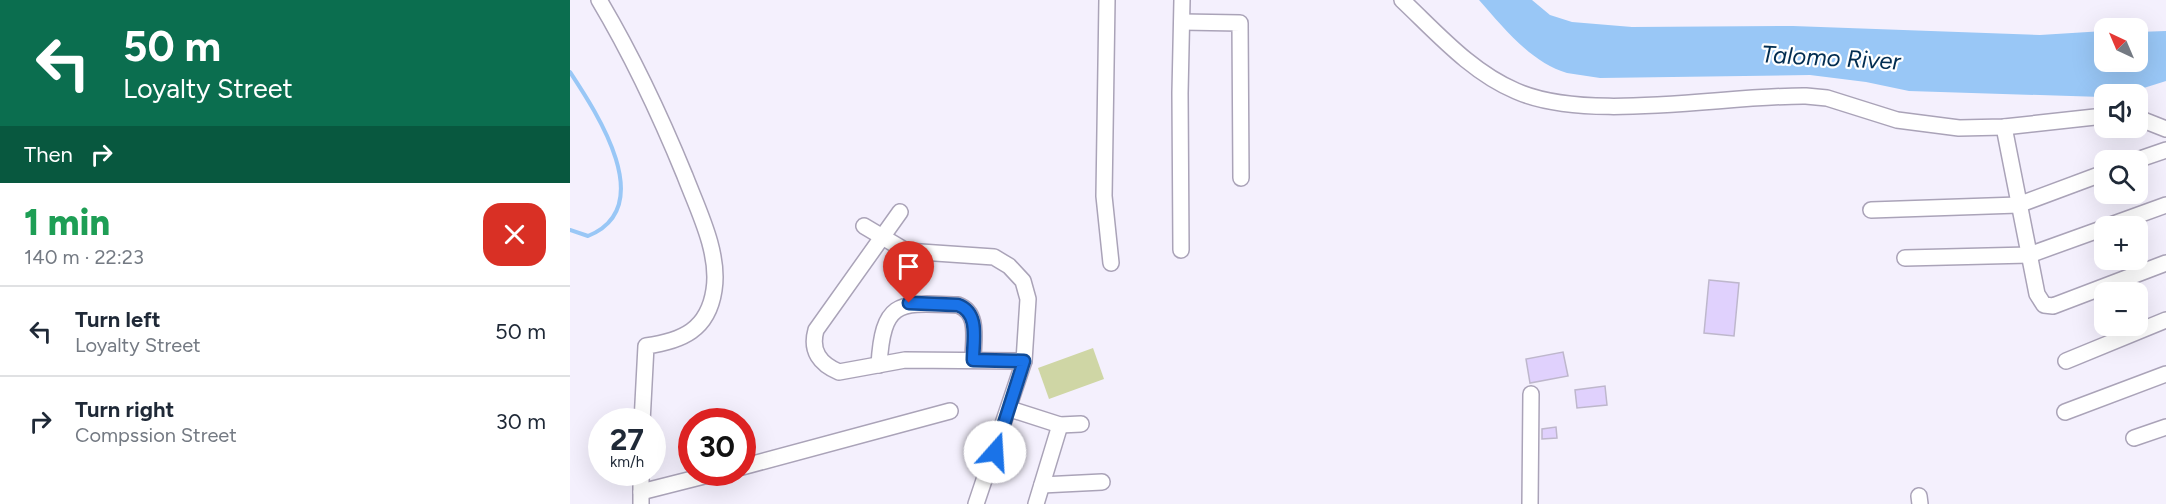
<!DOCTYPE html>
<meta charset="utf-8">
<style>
:root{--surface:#fff;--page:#f6f6f7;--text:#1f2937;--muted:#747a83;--line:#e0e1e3}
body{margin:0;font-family:Figtree,sans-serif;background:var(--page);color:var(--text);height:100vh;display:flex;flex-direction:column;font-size:22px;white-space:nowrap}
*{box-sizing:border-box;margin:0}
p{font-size:20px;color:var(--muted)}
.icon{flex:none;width:33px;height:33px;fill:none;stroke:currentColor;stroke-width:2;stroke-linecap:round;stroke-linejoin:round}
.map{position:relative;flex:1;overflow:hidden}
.sheet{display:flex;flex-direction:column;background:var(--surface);width:570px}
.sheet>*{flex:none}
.guide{background:#0b6e4f;color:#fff;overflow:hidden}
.needle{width:39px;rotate:316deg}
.tools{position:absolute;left:1524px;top:18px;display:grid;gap:12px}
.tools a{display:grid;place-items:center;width:54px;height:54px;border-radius:12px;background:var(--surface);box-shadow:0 6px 24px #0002;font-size:30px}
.speed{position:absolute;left:18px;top:408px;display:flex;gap:12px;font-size:30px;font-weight:700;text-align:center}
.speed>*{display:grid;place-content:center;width:78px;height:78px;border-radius:50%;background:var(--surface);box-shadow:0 6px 24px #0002;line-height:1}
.speed small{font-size:15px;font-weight:400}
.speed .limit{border:9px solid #d22;background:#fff;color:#111}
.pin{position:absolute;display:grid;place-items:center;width:51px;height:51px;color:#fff;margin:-62px -26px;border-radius:50% 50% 50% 0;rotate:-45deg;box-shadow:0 0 6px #0007}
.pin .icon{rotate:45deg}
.me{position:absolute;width:66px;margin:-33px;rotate:19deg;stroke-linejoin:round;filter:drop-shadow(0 0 4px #0008)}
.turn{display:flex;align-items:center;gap:21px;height:126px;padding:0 24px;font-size:27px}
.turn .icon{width:78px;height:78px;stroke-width:2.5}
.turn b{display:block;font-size:42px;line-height:51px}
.then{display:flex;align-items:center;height:57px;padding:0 24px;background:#0003;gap:12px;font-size:22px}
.round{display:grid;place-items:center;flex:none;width:63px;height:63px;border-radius:18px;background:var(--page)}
.head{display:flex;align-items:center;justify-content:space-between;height:102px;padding:0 24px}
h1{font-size:36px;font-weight:800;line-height:45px;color:#1e9e55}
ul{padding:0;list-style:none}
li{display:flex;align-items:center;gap:18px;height:90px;padding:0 24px;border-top:2px solid var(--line)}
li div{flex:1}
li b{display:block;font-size:22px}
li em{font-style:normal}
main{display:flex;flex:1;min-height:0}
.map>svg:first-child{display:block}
.green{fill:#cfd6a5}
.water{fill:#99c7f6}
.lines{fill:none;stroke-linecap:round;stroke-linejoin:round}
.stream{stroke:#99c7f6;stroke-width:4}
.building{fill:#e0d1fd;stroke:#beb7cc;stroke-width:1.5}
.minor-casing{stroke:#aaa3b8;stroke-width:18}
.minor{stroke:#fff;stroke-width:15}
.route-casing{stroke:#114b97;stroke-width:15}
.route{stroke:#1a73e8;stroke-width:10}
.labels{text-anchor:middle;stroke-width:4.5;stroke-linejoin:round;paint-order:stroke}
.water-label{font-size:24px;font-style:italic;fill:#022d51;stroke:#fff}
</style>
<main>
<section class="sheet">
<div class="guide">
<div class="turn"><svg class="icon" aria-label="left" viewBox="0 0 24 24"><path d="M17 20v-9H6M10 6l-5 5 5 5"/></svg><div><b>50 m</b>Loyalty Street</div></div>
<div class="then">Then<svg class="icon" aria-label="right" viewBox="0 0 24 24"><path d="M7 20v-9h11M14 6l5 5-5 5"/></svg></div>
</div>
<div class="head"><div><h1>1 min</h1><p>140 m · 22:23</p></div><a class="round" style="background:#d93025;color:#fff"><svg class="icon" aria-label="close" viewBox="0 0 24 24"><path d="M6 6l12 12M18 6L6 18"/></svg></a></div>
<ul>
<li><svg class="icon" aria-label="left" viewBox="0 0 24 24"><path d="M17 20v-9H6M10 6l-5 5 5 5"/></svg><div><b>Turn left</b><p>Loyalty Street</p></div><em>50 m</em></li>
<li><svg class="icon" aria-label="right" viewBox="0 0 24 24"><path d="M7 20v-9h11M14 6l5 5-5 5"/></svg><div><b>Turn right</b><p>Compssion Street</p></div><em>30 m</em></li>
</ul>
</section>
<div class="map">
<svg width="1596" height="504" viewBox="0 0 1596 504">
<rect width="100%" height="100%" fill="#f4f0fd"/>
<path class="green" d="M 523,348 L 534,379 L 479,399 L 468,368 Z"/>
<path class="water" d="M 909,0 L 962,0 L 980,15 L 1002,22 L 1062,27 L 1223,26 L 1470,35 L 1534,31 L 1534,62 L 1568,62 L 1568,32 L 1596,31 L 1596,81 L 1561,92 L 1534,94 L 1532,97 L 1339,91 L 1296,82 L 1240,75 L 1030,78 C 1019,76 1008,75 997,73 C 961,63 933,27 909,0 Z"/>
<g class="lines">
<path class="stream" d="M 0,72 C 27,113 89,207 18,236 L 0,230"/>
</g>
<g class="building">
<path d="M 1139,280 L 1169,283 L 1164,336 L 1134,333 Z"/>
<path d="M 993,352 L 998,376 L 960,383 L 956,359 Z"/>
<path d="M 1035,386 L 1037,405 L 1007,408 L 1005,390 Z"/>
<path d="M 986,427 L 987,438 L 972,439 L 972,429 Z"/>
</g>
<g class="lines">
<g class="minor-casing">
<g id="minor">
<path d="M 29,0 C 63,57 90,115 115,176 C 128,210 150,253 144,290 C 138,330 112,341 76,346 L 72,422"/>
<path d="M 537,0 L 534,196 L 541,263"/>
<path d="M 832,0 C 867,33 901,72 946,91 C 1018,123 1155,95 1236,96 L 1257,98 L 1327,120 L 1389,128 L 1434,127 L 1534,116"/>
<path d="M 612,22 L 670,23 L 671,178"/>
<path d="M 1568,118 L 1596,129"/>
<path d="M 1434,127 L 1467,294 L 1474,305 L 1483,306 L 1596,263"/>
<path d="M 1567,160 L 1596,150"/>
<path d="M 1301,210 L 1448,205 L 1534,173"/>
<path d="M 330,212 L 246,330 C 240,351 250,364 269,372 L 335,360 L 454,361"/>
<path d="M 294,226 L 336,251 L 424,257 L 439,266 L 453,281 L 458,299 L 454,361 L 406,504"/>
<path d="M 1538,226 L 1596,205"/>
<path d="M 611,250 L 610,93 L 612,0"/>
<path d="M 1335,258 L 1459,255 L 1534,228"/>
<path d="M 1496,361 L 1596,320"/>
<path d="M 309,365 C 313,298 330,303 388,305 C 410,313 403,340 403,360"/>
<path d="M 440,409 L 490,425 L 511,424"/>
<path d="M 1495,412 L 1596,374"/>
<path d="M 1564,438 L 1596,427"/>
<path d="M 172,467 L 380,411"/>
<path d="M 472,485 L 532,482"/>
<path d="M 71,492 L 150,472"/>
<path d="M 1349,496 L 1350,504"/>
<path d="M 71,504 L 71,472"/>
<path d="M 466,504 L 490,425"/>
<path d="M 960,504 L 961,394"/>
</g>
</g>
<use href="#minor" class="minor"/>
</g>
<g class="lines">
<g class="route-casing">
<path id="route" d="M 339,303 L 388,305 C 410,313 403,340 403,360 L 454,361 L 425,452"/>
</g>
<use href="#route" class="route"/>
</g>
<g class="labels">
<g class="water-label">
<text transform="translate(1261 58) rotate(3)" y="8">Talomo River</text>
</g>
</g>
</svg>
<div class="tools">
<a><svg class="needle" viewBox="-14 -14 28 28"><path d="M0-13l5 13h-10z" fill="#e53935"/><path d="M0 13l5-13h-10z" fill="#747a83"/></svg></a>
<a><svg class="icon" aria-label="sound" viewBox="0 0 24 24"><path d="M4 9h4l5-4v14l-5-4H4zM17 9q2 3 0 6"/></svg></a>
<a><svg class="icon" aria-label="search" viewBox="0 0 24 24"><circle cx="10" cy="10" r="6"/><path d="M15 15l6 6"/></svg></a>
<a>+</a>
<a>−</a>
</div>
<div class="speed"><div>27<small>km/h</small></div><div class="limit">30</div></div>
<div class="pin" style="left:339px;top:303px;background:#d93025"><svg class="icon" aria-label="arrive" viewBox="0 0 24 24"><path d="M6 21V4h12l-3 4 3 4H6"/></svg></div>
<svg class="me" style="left:425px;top:452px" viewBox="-20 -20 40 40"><circle r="19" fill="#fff"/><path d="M0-13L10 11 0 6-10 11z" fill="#1a73e8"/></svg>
</div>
</main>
